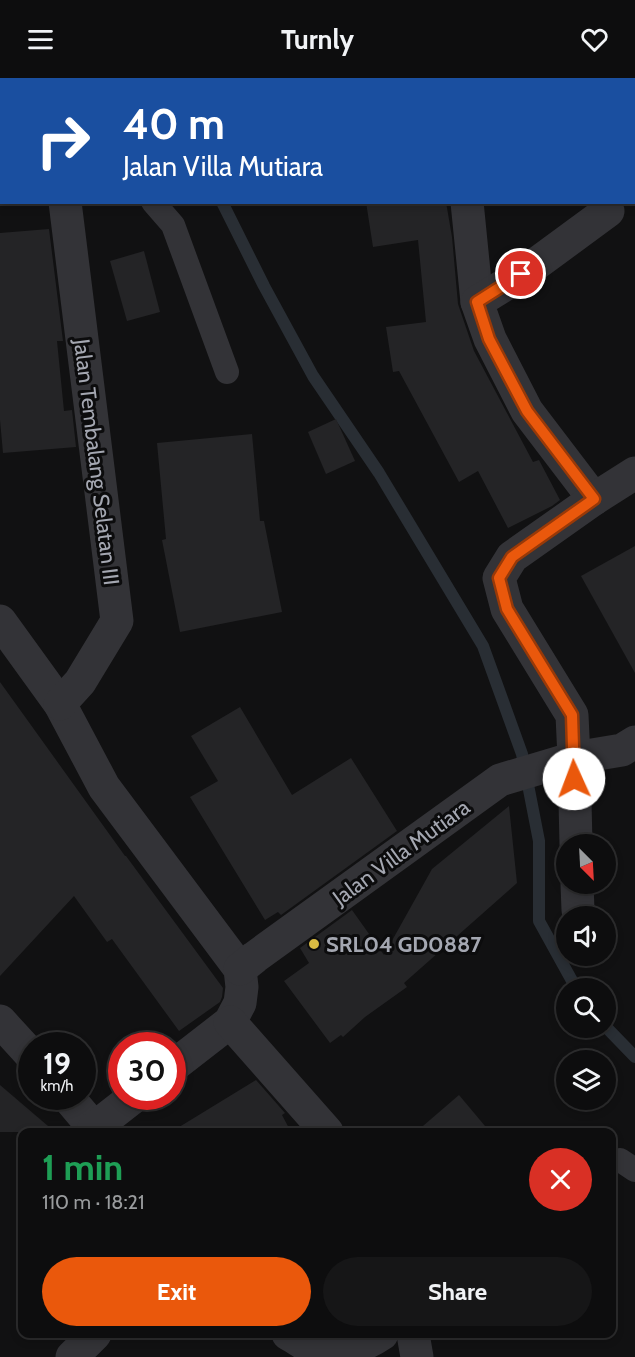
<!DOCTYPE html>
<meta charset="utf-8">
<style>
:root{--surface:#0d0d0e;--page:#161617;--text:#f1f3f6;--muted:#9a9c9e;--line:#2d2d2e;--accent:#ea580c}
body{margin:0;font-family:Cabin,sans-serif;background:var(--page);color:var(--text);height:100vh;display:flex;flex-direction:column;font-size:22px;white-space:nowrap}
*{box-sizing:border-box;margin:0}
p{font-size:20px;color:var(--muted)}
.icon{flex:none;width:33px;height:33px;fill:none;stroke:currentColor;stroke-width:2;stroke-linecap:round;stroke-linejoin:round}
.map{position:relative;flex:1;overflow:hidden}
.sheet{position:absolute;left:18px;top:1050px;width:598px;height:210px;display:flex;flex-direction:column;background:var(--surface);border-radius:12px;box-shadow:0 3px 9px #0003,0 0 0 2px var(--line)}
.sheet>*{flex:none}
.guide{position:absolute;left:0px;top:0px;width:636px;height:126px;box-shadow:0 3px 9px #0003,0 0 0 2px var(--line);background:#1a4fa0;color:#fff;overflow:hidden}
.needle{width:39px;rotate:156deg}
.tools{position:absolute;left:556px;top:756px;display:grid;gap:12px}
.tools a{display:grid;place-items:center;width:60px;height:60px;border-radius:50%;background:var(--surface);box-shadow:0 3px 9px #0003,0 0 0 2px var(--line);font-size:30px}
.speed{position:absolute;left:18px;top:954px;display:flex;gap:12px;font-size:30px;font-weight:700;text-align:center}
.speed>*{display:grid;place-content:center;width:78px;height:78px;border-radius:50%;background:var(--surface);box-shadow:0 3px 9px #0003,0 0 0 2px var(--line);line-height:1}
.speed small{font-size:15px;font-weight:400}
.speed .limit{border:9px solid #d22;background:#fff;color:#111}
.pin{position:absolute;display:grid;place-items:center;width:51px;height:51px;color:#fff;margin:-26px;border:3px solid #fff;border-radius:50%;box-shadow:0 2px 6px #0007}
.me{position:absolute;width:66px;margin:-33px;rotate:358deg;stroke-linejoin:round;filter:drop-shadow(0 0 4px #0008)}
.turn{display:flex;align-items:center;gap:21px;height:126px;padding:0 24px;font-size:27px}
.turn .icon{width:78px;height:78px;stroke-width:2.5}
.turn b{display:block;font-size:42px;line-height:51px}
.round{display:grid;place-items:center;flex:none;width:63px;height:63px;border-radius:32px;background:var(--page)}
.summary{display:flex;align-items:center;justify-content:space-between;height:102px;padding:0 24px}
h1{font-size:36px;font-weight:800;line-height:45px;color:#1e9e55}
.primary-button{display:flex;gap:12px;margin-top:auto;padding:12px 24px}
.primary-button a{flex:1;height:69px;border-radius:36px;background:var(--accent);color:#fff;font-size:24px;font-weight:800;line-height:69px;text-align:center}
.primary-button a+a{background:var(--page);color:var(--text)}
header{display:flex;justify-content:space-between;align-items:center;height:78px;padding:0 24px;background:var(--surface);font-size:27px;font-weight:800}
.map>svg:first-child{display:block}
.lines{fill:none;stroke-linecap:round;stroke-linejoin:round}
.stream{stroke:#292e34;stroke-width:12}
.building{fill:#242426}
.service{stroke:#333337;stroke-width:24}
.minor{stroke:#333337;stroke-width:33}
.route-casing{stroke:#983908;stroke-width:15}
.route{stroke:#ea580c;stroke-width:10}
.poi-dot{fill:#d9ba42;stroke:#0c0c0d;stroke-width:2}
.labels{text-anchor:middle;stroke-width:6;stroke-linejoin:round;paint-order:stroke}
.street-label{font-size:22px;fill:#a4a7b1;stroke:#0c0c0d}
.poi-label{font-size:22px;font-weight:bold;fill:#a4a7b1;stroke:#0c0c0d;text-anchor:start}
</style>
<header><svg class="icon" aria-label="menu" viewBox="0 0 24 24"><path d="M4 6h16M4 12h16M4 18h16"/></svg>Turnly<svg class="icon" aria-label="heart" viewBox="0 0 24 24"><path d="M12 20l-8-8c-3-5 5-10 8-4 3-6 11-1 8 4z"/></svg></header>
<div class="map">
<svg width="635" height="1279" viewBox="0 0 635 1279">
<rect width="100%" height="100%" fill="#111112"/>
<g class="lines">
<g class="stream">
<path d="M 0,80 L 2,80"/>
<path d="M 222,124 L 264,208 L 313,298 L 379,395 L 483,568 L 522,676 L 539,763 L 539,843 L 576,910"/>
<path d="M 606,949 L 635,979"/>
</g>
</g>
<g class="building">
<path d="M 366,124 L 446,124 L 452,159 L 458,226 L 474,273 L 533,384 L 539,382 L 560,422 L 552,428 L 508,450 L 478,393 L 459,404 L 399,293 L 393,294 L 386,249 L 426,244 L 418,162 L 373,169 Z"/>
<path d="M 49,151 L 63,263 L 57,263 L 64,333 L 72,332 L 76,369 L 3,375 L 0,342 L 0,155 Z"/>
<path d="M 144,173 L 160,234 L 127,243 L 110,183 Z"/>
<path d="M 336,341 L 355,383 L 326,396 L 308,354 Z"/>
<path d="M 252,356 L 260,443 L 264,443 L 282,534 L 180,554 L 162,462 L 166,461 L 157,365 Z"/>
<path d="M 635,468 L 635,595 L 581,498 Z"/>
<path d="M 0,604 L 125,778 L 126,778 L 223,910 L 222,919 L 220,924 L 179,953 L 112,861 L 107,864 L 74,818 L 0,898 Z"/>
<path d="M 240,629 L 292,717 L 351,680 L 397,753 L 281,837 L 278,834 L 265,842 L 190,719 L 218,703 L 191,658 Z"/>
<path d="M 509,728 L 517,805 L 404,905 L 407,909 L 365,939 L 343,959 L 341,957 L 330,965 L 284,903 L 309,885 L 300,870 L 352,832 L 384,877 L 432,791 Z"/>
<path d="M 256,1002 L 285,1035 L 282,1037 L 291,1054 L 171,1054 Z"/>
<path d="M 0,1007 L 55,1054 L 0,1054 Z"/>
<path d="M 459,1017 L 490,1054 L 416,1054 Z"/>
</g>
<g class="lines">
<g class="service">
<path d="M 153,124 L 173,147 L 227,294"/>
<path d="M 620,1082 L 635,1092"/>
</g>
<g class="minor">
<path d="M 526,0 L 527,2"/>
<path d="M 467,124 L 477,224"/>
<path d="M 594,421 L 527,333 L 490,261 L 477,224 L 521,197 L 608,133"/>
<path d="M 0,543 L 60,626 L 104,709 L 240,891 L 242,909 L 240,925 L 230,944 L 172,989"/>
<path d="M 60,626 L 80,604 L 117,543 L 65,124"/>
<path d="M 576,766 L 574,680 L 622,672 L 635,664"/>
<path d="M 577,806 L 578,832"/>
<path d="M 240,891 L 255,879 L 500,702 L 574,680 L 572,637 L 507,531 L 499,500 L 512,479 L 594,421 L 635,395"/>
<path d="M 0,943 L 32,978"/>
<path d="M 230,944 L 327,1054"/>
<path d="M 67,1018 L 94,1050"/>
<path d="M 97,1054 L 94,1050 L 135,1018"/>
<path d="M 288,1256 C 296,1260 304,1267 313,1270 C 336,1277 363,1269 382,1256"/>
<path d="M 413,1256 L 417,1279"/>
<path d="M 72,1279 L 95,1256"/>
</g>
</g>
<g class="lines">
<g class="route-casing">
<path id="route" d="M 521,196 L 477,224 L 489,261 L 527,333 L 594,421 L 512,479 L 499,500 L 507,531 L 572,637 L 574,701"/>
</g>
<use href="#route" class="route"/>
</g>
<circle class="poi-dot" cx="314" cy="866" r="6"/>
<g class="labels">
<g class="street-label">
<text transform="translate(97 384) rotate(83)" y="8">Jalan Tembalang Selatan III</text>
<text transform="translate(401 774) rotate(-36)" y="8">Jalan Villa Mutiara</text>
</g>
<g class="poi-label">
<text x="326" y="874">SRL04 GD0887</text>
</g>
</g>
</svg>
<div class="tools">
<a><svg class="needle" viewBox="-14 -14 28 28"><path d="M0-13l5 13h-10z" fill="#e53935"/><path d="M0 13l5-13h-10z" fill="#9a9c9e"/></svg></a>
<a><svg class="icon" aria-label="sound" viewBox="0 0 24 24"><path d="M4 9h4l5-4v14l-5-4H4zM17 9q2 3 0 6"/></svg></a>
<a><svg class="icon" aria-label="search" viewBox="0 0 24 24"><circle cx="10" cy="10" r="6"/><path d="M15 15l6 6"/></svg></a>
<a><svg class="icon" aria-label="layers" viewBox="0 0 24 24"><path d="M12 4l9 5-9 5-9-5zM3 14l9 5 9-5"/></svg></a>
</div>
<div class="speed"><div>19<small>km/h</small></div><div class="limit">30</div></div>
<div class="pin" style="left:521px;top:196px;background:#d93025"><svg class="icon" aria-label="arrive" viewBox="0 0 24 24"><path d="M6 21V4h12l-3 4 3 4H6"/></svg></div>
<svg class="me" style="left:574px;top:701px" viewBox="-20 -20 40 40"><circle r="19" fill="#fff"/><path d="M0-13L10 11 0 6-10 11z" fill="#ea580c"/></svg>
<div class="guide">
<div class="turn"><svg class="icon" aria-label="right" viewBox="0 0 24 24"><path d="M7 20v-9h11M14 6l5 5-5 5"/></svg><div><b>40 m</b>Jalan Villa Mutiara</div></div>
</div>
<section class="sheet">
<div class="summary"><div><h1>1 min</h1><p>110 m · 18:21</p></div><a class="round" style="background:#d93025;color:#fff"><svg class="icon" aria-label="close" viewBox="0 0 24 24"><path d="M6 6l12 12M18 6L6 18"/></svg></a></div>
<div class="primary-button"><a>Exit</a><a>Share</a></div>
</section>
</div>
